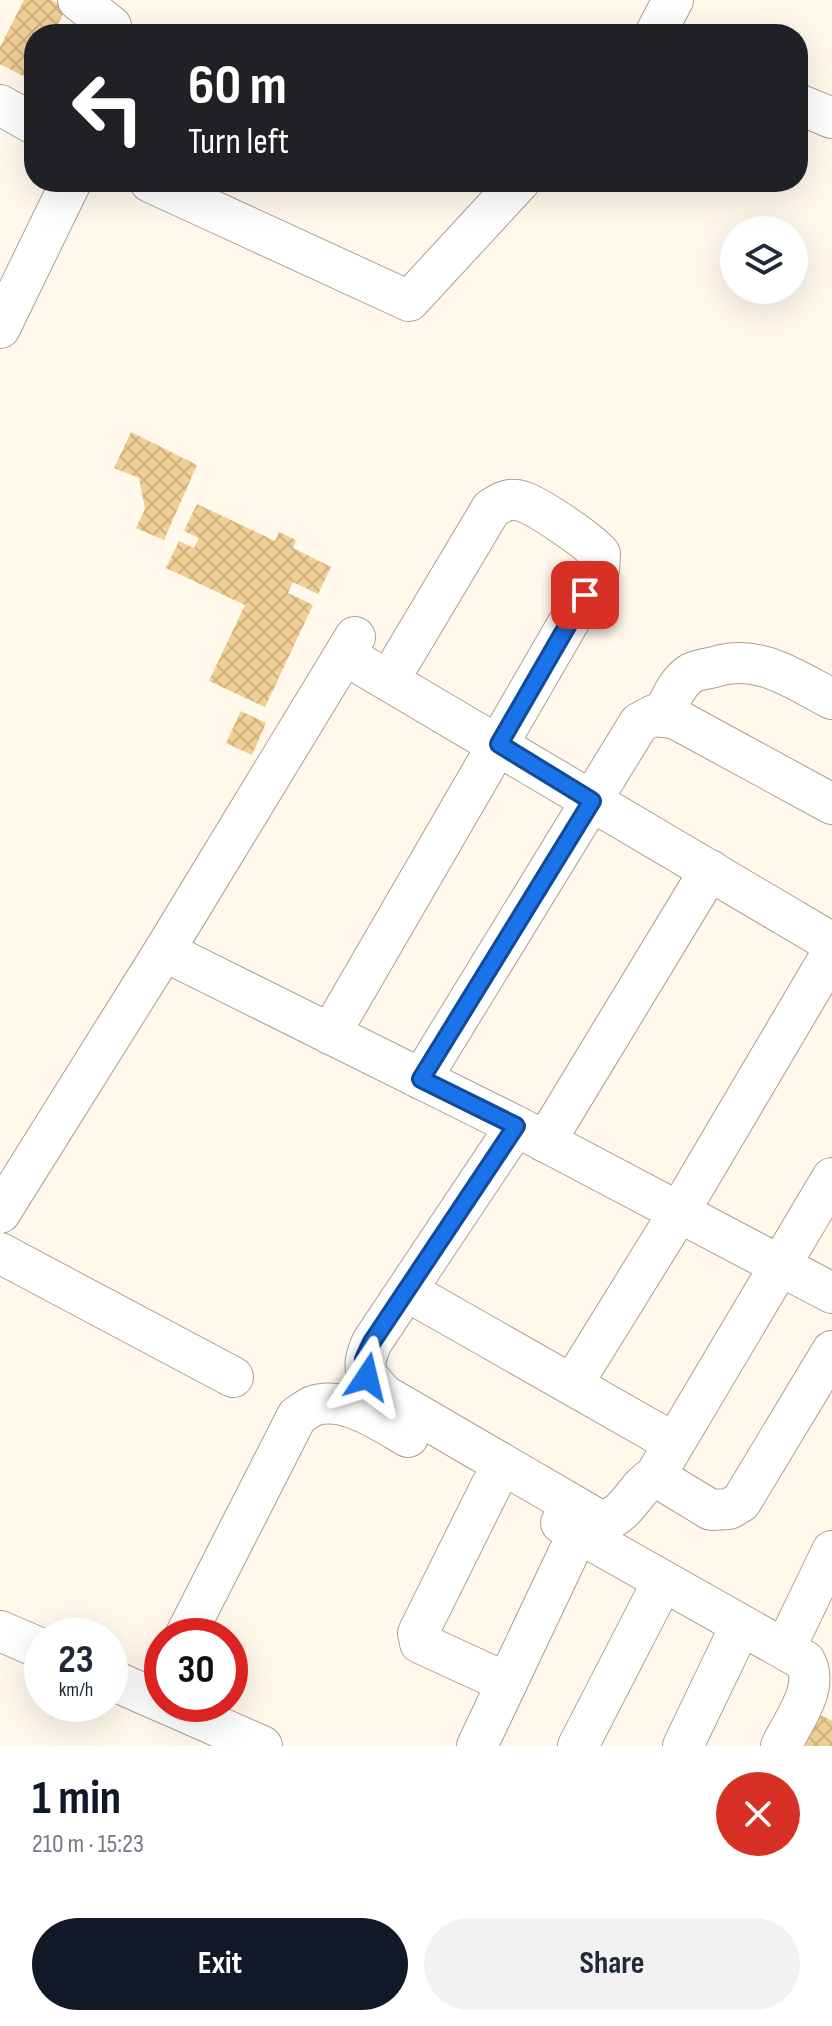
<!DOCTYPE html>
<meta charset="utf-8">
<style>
:root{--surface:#fff;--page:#f2f2f3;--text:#1f2937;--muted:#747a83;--accent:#111827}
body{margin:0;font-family:"Sofia Sans Condensed",sans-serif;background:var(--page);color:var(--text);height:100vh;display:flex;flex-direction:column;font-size:30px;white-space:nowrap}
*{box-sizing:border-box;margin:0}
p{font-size:26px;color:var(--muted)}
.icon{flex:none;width:44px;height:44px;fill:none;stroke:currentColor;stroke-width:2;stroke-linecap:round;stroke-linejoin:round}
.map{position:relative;height:1746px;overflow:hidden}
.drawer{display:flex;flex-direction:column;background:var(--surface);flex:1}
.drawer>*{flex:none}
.banner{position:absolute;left:24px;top:24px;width:784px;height:168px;border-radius:32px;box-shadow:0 8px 32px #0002;background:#202124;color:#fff;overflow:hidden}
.controls{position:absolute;left:720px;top:216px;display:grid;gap:16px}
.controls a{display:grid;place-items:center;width:88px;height:88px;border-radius:50%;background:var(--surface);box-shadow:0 8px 32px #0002;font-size:40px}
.speed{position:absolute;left:24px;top:1618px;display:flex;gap:16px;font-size:40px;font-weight:700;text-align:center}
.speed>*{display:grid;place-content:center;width:104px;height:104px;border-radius:50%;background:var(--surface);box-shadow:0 8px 32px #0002;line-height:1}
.speed small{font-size:20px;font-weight:400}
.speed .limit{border:12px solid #d22;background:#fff;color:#111}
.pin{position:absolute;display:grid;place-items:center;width:68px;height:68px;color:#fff;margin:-34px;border-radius:16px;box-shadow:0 4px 12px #0006}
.me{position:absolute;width:88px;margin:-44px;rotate:10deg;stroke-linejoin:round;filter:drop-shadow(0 0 6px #0008)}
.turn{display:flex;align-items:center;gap:28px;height:168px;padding:0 32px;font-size:36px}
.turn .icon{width:104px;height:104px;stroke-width:2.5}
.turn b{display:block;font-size:56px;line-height:68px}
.round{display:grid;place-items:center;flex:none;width:84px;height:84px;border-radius:42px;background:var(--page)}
.overview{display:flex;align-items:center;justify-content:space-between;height:136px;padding:0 32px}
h1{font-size:48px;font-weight:700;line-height:60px;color:var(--accent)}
.primary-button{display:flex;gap:16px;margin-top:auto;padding:16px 32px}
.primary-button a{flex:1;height:92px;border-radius:48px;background:var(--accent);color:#fff;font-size:32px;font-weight:700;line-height:92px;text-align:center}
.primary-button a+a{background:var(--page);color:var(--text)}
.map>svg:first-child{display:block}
.building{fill:url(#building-cross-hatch)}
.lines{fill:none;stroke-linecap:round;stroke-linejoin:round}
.minor-casing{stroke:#aca18d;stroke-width:42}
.minor{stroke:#fff;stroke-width:40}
.route-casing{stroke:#114b97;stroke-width:20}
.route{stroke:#1a73e8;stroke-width:14}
</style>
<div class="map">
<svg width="832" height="1746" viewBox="0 0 832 1746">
<defs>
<pattern id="building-cross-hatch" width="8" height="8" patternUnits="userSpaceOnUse" patternTransform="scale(2)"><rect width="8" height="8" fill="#efcf94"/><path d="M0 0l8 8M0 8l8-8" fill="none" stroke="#ceb280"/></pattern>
</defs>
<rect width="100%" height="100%" fill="#fff8eb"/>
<g class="building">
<path d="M 24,0 L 51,0 L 66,8 L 53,34 L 34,34 L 34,70 L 29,79 L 0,64 L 0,47 Z"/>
<path d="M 131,432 L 197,465 L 164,540 L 136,528 L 145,509 L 139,478 L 114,468 Z"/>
<path d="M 197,504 L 275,541 L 279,532 L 296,540 L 293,548 L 331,567 L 318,594 L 293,582 L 288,593 L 313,605 L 265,707 L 209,681 L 245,605 L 166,568 L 179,541 L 194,548 L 199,538 L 184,531 Z"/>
<path d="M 241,711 L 266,723 L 252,755 L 226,743 Z"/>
<path d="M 817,1713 L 832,1721 L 832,1746 L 802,1746 Z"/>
</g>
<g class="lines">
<g class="minor-casing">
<g id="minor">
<path d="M 78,0 L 111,26 L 109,34"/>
<path d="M 655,34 L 673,0"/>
<path d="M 798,104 L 832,118"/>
<path d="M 0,105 L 34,124"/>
<path d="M 150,182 L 409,301 L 519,182"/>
<path d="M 0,328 L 71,182"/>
<path d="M 345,655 L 832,943"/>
<path d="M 662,717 C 669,703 676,683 690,674 C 696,670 707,669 714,667 C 759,653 793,679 832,699"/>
<path d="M 164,951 L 516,1126 L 832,1293"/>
<path d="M 330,1034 L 599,570 L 600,554 C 589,541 537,505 521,501 C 509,497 500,503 491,509 L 401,660"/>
<path d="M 421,1079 L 639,723 L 654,715 L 676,719 L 832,804"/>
<path d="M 516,1126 L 372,1342 C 360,1369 365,1375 384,1395 L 602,1522 C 630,1513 633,1489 655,1476 L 832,1178"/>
<path d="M 545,1142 L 710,870"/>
<path d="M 0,1213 L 164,951 L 355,637"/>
<path d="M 0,1253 L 233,1377"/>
<path d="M 407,1291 L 674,1443"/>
<path d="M 572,1385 L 679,1212 L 832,953"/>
<path d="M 655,1476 L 711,1510 L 729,1509 L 741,1502 L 832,1351"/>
<path d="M 492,1484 L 418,1633 L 420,1643 L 507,1683"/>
<path d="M 561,1523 L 805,1661 C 820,1688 793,1721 781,1746"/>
<path d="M 0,1631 L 42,1649"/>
<path d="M 185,1636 L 297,1416 C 302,1413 308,1408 313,1406 C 344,1395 382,1422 408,1437"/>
<path d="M 791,1636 L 832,1551"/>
<path d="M 110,1679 L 162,1702"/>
<path d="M 167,1704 L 262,1746"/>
<path d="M 477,1746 L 578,1533"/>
<path d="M 578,1746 L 663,1581"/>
<path d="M 683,1746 L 741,1625"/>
</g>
</g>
<use href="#minor" class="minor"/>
</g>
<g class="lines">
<g class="route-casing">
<path id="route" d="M 367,1377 L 364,1359 L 372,1342 L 516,1126 L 421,1079 L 592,801 L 499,744 L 585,595"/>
</g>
<use href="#route" class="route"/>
</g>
</svg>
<div class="controls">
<a><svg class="icon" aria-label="layers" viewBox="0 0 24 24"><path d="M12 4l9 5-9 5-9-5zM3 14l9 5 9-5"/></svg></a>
</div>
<div class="speed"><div>23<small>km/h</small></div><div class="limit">30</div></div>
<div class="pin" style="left:585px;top:595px;background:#d93025"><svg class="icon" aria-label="arrive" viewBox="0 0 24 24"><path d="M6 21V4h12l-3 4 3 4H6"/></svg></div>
<svg class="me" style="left:367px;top:1377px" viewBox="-20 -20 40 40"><path d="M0-17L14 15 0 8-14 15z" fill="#1a73e8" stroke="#fff" stroke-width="4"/></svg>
<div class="banner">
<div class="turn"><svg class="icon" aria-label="left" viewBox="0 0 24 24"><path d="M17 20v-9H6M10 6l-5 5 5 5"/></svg><div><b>60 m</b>Turn left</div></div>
</div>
</div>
<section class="drawer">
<div class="overview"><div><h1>1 min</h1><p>210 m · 15:23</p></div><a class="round" style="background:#d93025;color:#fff"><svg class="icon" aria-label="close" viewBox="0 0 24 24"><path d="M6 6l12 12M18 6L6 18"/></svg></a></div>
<div class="primary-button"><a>Exit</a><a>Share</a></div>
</section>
